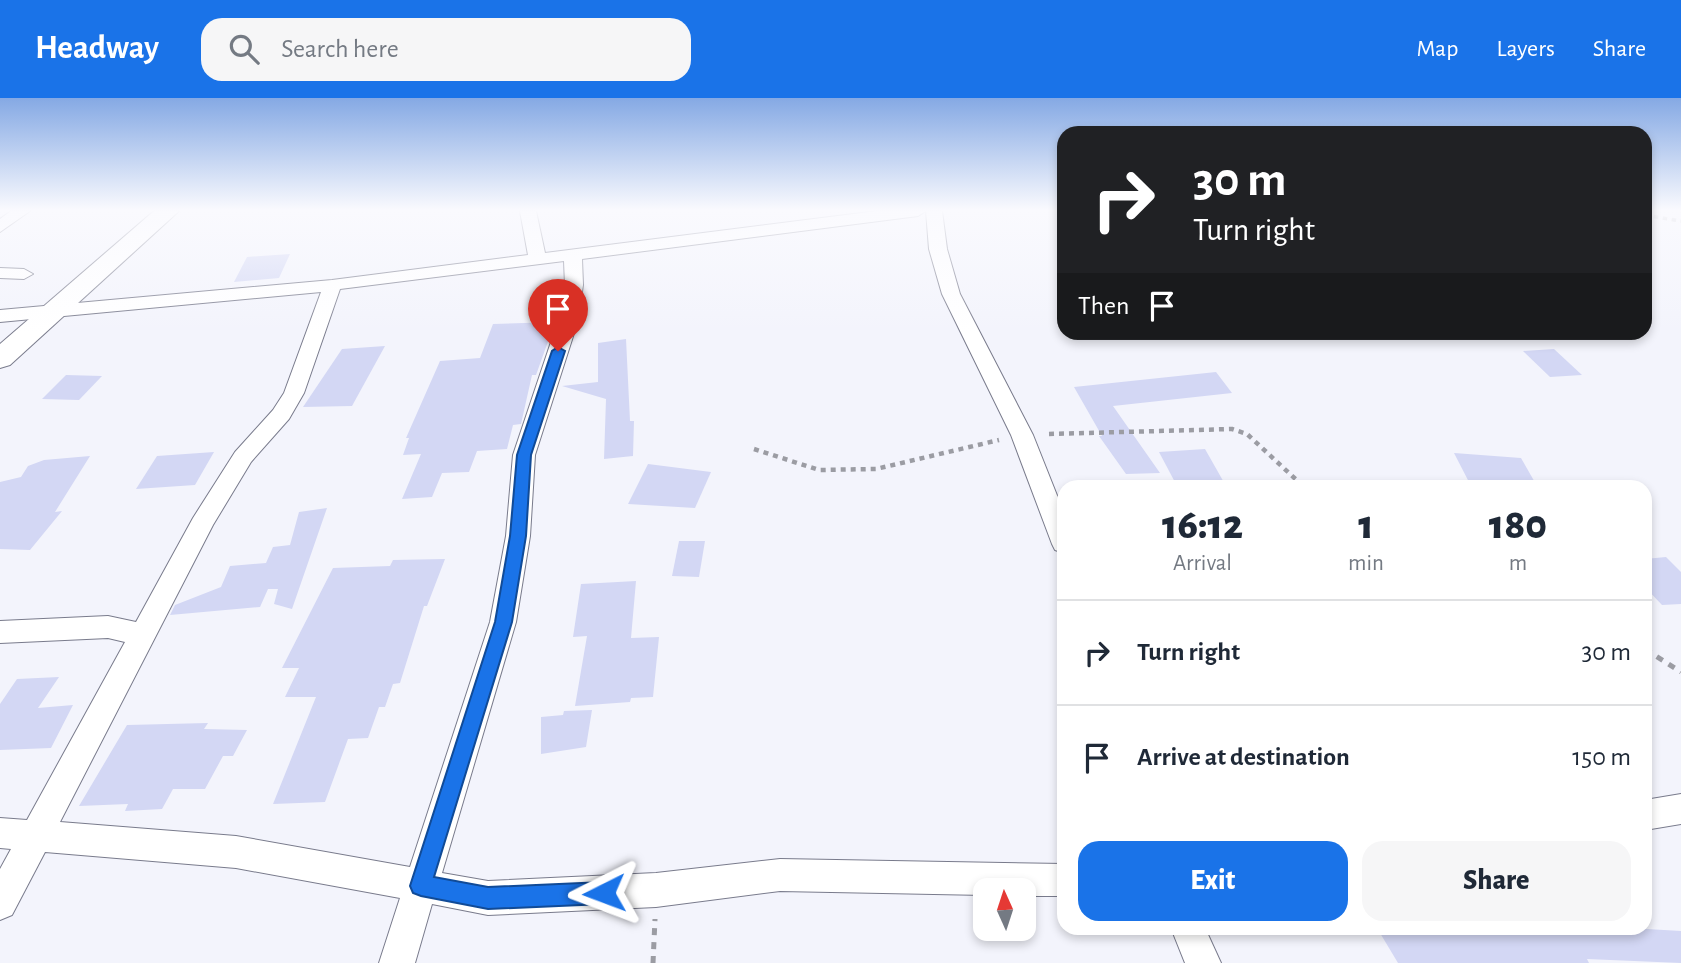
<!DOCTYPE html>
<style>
:root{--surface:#fff;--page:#f6f6f7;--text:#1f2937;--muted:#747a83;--line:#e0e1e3;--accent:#1a73e8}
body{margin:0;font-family:"Alegreya Sans",sans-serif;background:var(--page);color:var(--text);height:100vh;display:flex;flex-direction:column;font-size:26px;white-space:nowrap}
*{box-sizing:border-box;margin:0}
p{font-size:23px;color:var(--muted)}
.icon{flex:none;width:38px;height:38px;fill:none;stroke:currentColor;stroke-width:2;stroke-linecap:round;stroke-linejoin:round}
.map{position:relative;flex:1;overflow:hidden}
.drawer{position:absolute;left:1057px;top:382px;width:595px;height:455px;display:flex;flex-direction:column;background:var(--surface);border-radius:21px;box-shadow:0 4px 10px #0003}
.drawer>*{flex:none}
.banner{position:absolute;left:1057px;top:28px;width:595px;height:214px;border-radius:21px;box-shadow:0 4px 10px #0003;background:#202124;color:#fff;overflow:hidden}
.needle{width:46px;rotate:357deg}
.fabs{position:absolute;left:973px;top:780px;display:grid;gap:14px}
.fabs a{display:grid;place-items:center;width:63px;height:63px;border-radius:14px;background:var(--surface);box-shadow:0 4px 10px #0003;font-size:35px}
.pin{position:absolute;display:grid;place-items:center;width:60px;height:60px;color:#fff;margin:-72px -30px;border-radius:50% 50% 50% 0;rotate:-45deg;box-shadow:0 0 7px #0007}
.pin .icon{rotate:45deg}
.me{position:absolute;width:77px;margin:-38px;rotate:267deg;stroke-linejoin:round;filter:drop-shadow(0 0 5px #0008)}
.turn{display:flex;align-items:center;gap:24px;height:147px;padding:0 21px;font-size:32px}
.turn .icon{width:91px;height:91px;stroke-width:2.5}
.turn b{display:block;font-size:49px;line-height:60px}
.then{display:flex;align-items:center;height:66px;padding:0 21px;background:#0003;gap:14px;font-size:26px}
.eta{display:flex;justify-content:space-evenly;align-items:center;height:119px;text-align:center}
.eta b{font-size:42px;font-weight:800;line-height:49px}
.cta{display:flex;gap:14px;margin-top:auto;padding:14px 21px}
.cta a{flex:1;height:80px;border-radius:21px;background:var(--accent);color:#fff;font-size:28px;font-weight:800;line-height:80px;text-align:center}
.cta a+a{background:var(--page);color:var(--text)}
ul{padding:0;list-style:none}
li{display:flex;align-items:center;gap:21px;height:105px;padding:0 21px;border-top:2px solid var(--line)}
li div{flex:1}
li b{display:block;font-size:26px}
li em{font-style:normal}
header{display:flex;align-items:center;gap:42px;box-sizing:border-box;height:98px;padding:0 35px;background:var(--accent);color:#fff}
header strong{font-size:33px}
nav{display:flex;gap:38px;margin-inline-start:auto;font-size:24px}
.search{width:490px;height:63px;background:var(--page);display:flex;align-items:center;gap:18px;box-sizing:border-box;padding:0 24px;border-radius:21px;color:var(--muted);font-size:26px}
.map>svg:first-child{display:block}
.building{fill:#d3d7f4}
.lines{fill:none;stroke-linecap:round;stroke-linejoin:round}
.minor-casing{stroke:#797b8c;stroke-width:2}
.secondary-casing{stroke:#797b8c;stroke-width:2}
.path-far2{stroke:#9b9ca3;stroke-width:3.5;stroke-dasharray:4.5 4.5;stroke-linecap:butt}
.path-far1{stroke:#9b9ca3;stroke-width:4.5;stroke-dasharray:5 5;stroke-linecap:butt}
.path{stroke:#9b9ca3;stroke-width:5;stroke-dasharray:7 7;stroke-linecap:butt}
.minor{fill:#fff;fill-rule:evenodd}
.secondary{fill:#fff;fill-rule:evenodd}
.route{fill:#1a73e8;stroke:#114b97;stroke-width:2}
</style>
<header>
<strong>Headway</strong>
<div class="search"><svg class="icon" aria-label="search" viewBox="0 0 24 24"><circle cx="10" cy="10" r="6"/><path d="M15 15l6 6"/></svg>Search here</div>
<nav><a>Map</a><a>Layers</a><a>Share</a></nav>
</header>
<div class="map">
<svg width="1681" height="865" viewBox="0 0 1681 865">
<rect width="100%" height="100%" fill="#f3f4fc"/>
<g class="building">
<path d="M 290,156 L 279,180 L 234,184 L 247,159 Z"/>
<path d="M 555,224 L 536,277 L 532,277 L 521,326 L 513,327 L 507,351 L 477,353 L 469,374 L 442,375 L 432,399 L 402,401 L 421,356 L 403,357 L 409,340 L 406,340 L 440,263 L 480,260 L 493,226 Z"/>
<path d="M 626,241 L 630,323 L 634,323 L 633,358 L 604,361 L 606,301 L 562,288 L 598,284 L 598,245 Z"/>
<path d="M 385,248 L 352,308 L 303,309 L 342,251 Z"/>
<path d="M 1554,251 L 1582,277 L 1550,279 L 1523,253 Z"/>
<path d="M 1216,274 L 1232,295 L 1113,308 L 1160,375 L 1126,376 L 1099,338 L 1102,338 L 1074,289 Z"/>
<path d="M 66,277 L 102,278 L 79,302 L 42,301 Z"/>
<path d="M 1205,351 L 1226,388 L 1177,388 L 1159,354 Z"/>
<path d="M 214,354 L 195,387 L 136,391 L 157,358 Z"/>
<path d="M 1454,355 L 1521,360 L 1537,388 L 1471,388 Z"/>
<path d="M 90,358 L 55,414 L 62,413 L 30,452 L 0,451 L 0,384 L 21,379 L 28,368 L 44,362 Z"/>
<path d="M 648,366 L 711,374 L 695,410 L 628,406 Z"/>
<path d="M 327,410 L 292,511 L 274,506 L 278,491 L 268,491 L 260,509 L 170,517 L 175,507 L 221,489 L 230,468 L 266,465 L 273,449 L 290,447 L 299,414 Z"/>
<path d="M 679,443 L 705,443 L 699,479 L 672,478 Z"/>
<path d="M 1666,459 L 1681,474 L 1681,506 L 1662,507 L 1645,489 L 1645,461 Z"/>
<path d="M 445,461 L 427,508 L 424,508 L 400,585 L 393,586 L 385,609 L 379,609 L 368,640 L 348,641 L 325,704 L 273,706 L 316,599 L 285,599 L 299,570 L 282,570 L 333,470 L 390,468 L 393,462 Z"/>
<path d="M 636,483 L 631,540 L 659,539 L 653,599 L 631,600 L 630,604 L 575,608 L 587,538 L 573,539 L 581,486 Z"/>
<path d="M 59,579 L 38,610 L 73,607 L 51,650 L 0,652 L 0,606 L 17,581 Z"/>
<path d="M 592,612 L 586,649 L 541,656 L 541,619 L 563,617 L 564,613 Z"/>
<path d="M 208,625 L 204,631 L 247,632 L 233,658 L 223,658 L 205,691 L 173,691 L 162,711 L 125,713 L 128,706 L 79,708 L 127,627 Z"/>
<path d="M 1377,830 L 1630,830 L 1681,833 L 1681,865 L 1587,861 L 1589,865 L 1398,865 Z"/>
</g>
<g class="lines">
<g class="minor-casing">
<g id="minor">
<path d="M 11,113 L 30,113 L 0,134 L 0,121 Z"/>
<path d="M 520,113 L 536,113 L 545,155 L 877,113 L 942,113 L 947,151 L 960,196 L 1033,337 L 1064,415 L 1064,455 L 1055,452 L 1052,446 L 1011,337 L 942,196 L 929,151 L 926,113 L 918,118 L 582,161 L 583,187 L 577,226 L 535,357 L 530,438 L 516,524 L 442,775 L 488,783 L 656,775 L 780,761 L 1064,766 L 1064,798 L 1024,798 L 1024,793 L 985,793 L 985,797 L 780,793 L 656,809 L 488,817 L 432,806 L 415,865 L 379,865 L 400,800 L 236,770 L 45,754 L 12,817 L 0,822 L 0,771 L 11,751 L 0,750 L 0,720 L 27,722 L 125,544 L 108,540 L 0,545 L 0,523 L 108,518 L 136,524 L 193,420 L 235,354 L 273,312 L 284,295 L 321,194 L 0,224 L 0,212 L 332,182 L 528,157 ZM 564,163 L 565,187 L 557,226 L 513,357 L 506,438 L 490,524 L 410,769 L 236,738 L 60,724 L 213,427 L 251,364 L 289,321 L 304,295 L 340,191 Z"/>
<path d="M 0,170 L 24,171 L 33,176 L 24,181 L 0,180 Z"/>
<path d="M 1681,696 L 1681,726 L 1645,732 L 1645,702 Z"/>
<path d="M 1171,830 L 1205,830 L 1221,865 L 1185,865 Z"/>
</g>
</g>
<g class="secondary-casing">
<path id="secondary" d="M 154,113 L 179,113 L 10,267 L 0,270 L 0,246 Z"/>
</g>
<path class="path-far2" d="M 1645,117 L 1681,123"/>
<g class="path-far1">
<path d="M 1049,336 L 1232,331 L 1247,336 L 1303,388"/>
<path d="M 754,351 L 819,372 L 876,371 L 999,342"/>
</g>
<g class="path">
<path d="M 1645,551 L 1681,574"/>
<path d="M 653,865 L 655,821"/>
</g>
<use href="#minor" class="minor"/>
<use href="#secondary" class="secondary"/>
</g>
<linearGradient id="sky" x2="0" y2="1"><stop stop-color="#85a9e4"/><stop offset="0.48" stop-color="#fafafe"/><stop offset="1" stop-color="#fafafe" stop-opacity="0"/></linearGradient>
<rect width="1681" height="234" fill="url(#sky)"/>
<path class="route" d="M 558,249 L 565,253 L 531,357 L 526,438 L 512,524 L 434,779 L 488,789 L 604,784 L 612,787 L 615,795 L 612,803 L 604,806 L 488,811 L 421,798 L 413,795 L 410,788 L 495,524 L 510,438 L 517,357 L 552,253 Z"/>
</svg>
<div class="fabs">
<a><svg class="needle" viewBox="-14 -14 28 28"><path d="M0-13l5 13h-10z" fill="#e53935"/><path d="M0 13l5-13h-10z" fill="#747a83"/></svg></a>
</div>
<div class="pin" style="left:558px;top:253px;background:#d93025"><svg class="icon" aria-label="arrive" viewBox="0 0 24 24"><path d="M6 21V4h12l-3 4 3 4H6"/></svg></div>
<svg class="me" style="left:604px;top:795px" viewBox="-20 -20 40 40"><path d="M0-17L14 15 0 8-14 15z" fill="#1a73e8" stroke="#fff" stroke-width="4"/></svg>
<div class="banner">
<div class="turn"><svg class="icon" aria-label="right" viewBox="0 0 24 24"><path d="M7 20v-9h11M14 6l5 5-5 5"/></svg><div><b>30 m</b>Turn right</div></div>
<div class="then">Then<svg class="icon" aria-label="arrive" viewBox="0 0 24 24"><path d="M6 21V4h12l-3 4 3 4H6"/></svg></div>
</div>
<section class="drawer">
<div class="eta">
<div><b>16:12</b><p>Arrival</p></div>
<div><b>1</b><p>min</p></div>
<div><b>180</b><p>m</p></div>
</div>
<ul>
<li><svg class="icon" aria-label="right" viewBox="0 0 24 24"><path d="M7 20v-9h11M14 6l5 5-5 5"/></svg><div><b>Turn right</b></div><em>30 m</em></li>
<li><svg class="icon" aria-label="arrive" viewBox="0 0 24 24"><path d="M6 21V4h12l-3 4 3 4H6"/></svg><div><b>Arrive at destination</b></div><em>150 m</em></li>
</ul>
<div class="cta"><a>Exit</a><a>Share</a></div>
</section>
</div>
